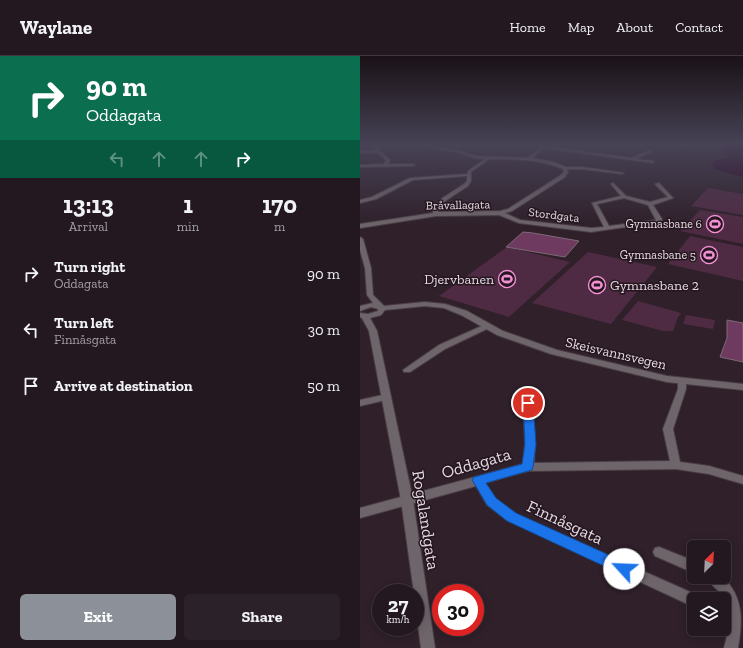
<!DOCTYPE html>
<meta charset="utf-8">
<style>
:root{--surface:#231820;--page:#2b2129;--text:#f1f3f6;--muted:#a3a0a5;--line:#40373e;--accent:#8c9099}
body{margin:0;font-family:"Zilla Slab",serif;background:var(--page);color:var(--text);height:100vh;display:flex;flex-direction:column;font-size:15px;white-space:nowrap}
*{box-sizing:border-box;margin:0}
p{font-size:13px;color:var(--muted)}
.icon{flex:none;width:22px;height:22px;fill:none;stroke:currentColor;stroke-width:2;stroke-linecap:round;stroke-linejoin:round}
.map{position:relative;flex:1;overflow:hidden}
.sheet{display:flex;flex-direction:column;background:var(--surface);width:360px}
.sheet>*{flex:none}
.hud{background:#0b6e4f;color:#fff;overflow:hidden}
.needle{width:26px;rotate:24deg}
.tools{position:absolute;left:327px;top:484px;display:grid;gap:8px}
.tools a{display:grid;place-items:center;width:44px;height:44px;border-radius:6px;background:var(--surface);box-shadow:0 2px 10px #0003,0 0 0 1px var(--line);font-size:20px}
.speed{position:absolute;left:12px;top:528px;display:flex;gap:8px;font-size:20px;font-weight:700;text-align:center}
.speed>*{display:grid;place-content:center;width:52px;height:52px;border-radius:50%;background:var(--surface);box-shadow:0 2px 10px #0003,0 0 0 1px var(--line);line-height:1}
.speed small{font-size:10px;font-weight:400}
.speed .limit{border:6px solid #d22;background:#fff;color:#111}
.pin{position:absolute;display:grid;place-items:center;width:34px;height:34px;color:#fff;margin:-17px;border:2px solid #fff;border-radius:50%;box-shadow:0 1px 4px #0007}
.me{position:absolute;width:44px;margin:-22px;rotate:295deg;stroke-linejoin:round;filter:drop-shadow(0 0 3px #0008)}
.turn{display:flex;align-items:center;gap:14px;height:84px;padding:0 20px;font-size:18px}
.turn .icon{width:52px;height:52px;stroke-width:2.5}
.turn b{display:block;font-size:28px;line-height:34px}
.lanes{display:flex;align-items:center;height:38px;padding:0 20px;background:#0003;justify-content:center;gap:20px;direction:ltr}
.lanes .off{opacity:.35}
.eta{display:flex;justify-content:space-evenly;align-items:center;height:68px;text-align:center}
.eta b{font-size:24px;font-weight:800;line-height:28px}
.cta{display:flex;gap:8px;margin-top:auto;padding:8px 20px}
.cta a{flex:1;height:46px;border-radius:6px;background:var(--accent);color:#fff;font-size:16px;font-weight:800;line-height:46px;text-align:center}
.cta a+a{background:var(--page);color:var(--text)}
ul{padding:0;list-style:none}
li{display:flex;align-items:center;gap:12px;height:56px;padding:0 20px}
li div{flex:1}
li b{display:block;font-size:15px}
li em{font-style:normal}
header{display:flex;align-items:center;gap:24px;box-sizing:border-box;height:56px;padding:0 20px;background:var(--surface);border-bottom:1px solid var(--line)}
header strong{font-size:19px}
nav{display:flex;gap:22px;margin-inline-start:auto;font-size:14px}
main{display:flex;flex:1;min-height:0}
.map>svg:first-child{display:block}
.green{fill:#4e2b43}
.water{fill:#2b0021}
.building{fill:#6f3a5f;stroke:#7c6a76}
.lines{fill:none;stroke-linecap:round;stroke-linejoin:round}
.minor-casing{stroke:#4c3e47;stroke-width:2}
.tertiary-casing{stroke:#4c3e47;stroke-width:2}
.minor{fill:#6e656a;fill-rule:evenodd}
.tertiary{fill:#6e656a;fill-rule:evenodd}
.route{fill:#1a73e8;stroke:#114b97}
.labels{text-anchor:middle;stroke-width:3;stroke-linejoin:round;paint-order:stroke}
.far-street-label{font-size:12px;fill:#e5dae1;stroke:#251620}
.far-poi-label{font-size:12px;fill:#e5dae1;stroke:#251620;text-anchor:end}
.poi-label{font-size:14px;fill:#e5dae1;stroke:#251620;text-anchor:end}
.street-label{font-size:14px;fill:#e5dae1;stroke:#251620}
.near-street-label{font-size:17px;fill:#e5dae1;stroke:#251620}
</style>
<header>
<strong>Waylane</strong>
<nav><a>Home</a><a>Map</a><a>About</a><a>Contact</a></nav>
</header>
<main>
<section class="sheet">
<div class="hud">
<div class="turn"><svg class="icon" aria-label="right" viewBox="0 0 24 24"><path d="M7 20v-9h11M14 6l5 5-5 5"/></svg><div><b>90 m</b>Oddagata</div></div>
<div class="lanes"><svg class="icon off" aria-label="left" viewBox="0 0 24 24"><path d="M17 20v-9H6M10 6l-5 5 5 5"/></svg><svg class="icon off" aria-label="ahead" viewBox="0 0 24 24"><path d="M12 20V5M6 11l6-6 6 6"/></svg><svg class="icon off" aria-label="ahead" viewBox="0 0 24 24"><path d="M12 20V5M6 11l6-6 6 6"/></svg><svg class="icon" aria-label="right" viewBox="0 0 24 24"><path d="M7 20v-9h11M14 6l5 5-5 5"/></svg></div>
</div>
<div class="eta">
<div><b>13:13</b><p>Arrival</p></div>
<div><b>1</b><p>min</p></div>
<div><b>170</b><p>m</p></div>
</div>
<ul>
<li><svg class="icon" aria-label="right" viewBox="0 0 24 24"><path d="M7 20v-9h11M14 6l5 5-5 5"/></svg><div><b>Turn right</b><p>Oddagata</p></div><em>90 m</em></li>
<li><svg class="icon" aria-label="left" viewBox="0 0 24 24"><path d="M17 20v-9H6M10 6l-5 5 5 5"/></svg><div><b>Turn left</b><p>Finnåsgata</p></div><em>30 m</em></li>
<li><svg class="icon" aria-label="arrive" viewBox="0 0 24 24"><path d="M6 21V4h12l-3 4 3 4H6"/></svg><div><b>Arrive at destination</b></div><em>50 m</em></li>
</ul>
<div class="cta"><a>Exit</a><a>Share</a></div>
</section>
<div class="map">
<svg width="383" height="592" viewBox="0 0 383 592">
<rect width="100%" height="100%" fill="#2f202a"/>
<g class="green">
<path d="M 348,132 L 383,138 L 383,159 L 331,150 Z"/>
<path d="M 340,154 L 383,161 L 383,188 L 320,175 Z"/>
<path d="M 330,180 L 383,191 L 383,225 L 308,208 Z"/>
<path d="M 147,191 L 210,206 L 149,261 L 79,240 Z"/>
<path d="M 228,196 L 297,211 L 251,268 L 172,247 Z"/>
<path d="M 278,245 L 321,257 L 318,261 L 313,275 L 303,275 L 262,264 Z"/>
<path d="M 326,259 L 355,264 L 353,273 L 323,268 Z"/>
</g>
<path class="water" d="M 372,88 L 383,88 L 382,97 L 383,98 L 383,121 L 354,113 L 352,107 L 356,104 L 371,101 L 360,93 Z"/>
<g class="building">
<path d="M 163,176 L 173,177 L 219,185 L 205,201 L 146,191 Z"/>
<path d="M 367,264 L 383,267 L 383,306 L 360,301 L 367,282 Z"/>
</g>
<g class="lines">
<g class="minor-casing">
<g id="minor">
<path d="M 52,88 L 58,88 L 101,95 L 115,100 L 168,102 L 184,88 L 188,88 L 186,90 L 271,102 L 290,94 L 293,95 L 276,103 L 294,105 L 293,107 L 184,92 L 172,102 L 194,106 L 206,111 L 222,111 L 264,117 L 262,118 L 222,113 L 207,113 L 208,116 L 205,121 L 152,155 L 145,157 L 160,164 L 231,172 L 244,171 L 232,147 L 261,140 L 251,128 L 253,127 L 266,140 L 290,146 L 308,141 L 295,128 L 299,127 L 313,142 L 293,149 L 302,163 L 301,166 L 231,176 L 159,167 L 139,159 L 76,160 L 0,172 L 0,168 L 73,157 L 73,153 L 81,143 L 104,128 L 107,125 L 107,120 L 53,124 L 16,143 L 0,147 L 0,144 L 12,141 L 50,122 L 107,118 L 108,115 L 125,103 L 115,102 L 100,97 ZM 129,103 C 154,103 180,103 203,113 L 204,116 L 201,119 L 148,153 L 140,155 L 78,156 L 78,153 L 85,145 L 108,130 L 111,125 L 111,116 ZM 264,142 L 288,149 L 296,164 L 249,170 L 237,148 Z"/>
<path d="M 311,88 L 317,88 L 332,91 L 330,92 Z"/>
<path d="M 16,89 L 18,90 L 19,94 L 30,104 L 28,108 L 53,108 L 55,109 L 53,110 L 0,111 L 0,109 L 24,108 L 26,104 L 18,97 L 0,97 L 0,95 L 16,95 L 14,90 Z"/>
<path d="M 124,269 L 130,269 L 131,271 L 85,293 L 50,316 L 44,316 L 43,314 L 79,289 Z"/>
<path d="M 322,323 L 326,326 L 326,333 L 313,373 L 320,406 L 349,410 L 383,420 L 383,428 L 349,418 L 316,413 L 168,415 L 125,427 L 135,443 L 155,458 L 339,540 L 340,543 L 334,543 L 334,551 L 147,464 L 127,449 L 116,430 L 0,462 L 0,452 L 163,408 L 165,388 L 163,334 L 167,331 L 171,334 L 175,388 L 174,407 L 310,405 L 303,373 L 318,333 L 318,326 Z"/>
<path d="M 27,338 L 30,339 L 31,341 L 30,343 L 0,350 L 0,344 Z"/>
<path d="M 299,491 L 334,505 L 334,517 L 295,500 L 293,496 L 295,492 Z"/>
<path d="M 347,521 L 363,521 C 383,541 383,563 378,592 L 364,592 L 370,568 L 364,566 L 364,552 L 371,555 C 369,537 353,535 347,521 Z"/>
</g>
</g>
<g class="tertiary-casing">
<path id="tertiary" d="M 0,181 L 3,183 L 11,212 L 13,239 L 24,250 L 65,246 L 85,248 L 107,255 L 143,275 L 197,294 L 307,320 L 383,328 L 383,334 L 307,326 L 191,298 L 137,279 L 101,259 L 84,252 L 65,250 L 25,254 L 21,259 L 10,262 L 17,275 L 53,444 L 75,592 L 61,592 L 55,547 L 55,537 L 54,537 L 41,444 L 9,275 L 2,262 L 0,261 L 0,257 L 8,258 L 18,255 L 18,253 L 11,251 L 0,255 L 0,250 L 13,247 L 7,239 L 5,212 L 0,194 Z"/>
</g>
<use href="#minor" class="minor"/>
<use href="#tertiary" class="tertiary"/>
</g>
<linearGradient id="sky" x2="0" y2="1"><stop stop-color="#1a1217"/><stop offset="0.52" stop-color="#474255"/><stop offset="1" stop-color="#474255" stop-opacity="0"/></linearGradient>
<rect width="383" height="170" fill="url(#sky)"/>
<path class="route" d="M 168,344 L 173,347 L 176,388 L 173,411 L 172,414 L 126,427 L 136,442 L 156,457 L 269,508 L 271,513 L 269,517 L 264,519 L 259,517 L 147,465 L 127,449 L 114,427 L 112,424 L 114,421 L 162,408 L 165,388 L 163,347 Z"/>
<defs>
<g id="stadium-ring" transform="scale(0.9)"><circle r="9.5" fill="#251620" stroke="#f391d5" stroke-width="1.5"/><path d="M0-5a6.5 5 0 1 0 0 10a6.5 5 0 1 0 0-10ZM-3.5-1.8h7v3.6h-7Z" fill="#f391d5"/></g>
</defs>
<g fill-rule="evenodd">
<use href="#stadium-ring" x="355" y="168"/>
<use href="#stadium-ring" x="349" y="199"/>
<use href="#stadium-ring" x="147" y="223"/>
<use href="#stadium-ring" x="237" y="229"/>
</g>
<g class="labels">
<g class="far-street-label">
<text transform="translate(98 149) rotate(-1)" y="4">Bråvallagata</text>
<text transform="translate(194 159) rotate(7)" y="4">Stordgata</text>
</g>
<g class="far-poi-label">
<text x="342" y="172">Gymnasbane 6</text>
<text x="336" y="203">Gymnasbane 5</text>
</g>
<g class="poi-label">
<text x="134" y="228">Djervbanen</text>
<text x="250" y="234" text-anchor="start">Gymnasbane 2</text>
</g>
<g class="street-label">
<text transform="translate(256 297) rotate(13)" y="5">Skeisvannsvegen</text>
</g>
<g class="near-street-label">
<text transform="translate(116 407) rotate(-16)" y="6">Oddagata</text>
<text transform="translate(66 464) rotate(81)" y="6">Rogalandgata</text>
<text transform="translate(205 466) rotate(25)" y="6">Finnåsgata</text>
</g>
</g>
</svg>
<div class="tools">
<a><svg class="needle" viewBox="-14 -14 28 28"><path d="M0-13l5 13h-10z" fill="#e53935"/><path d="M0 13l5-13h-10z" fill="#a3a0a5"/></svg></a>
<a><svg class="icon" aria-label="layers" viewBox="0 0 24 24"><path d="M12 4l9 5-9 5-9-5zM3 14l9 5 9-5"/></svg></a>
</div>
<div class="speed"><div>27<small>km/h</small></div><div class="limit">30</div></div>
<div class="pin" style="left:168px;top:347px;background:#d93025"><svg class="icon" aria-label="arrive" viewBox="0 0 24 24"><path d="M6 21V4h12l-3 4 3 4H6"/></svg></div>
<svg class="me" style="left:264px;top:513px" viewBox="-20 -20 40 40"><circle r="19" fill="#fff"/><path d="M0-13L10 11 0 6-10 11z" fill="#1a73e8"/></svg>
</div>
</main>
